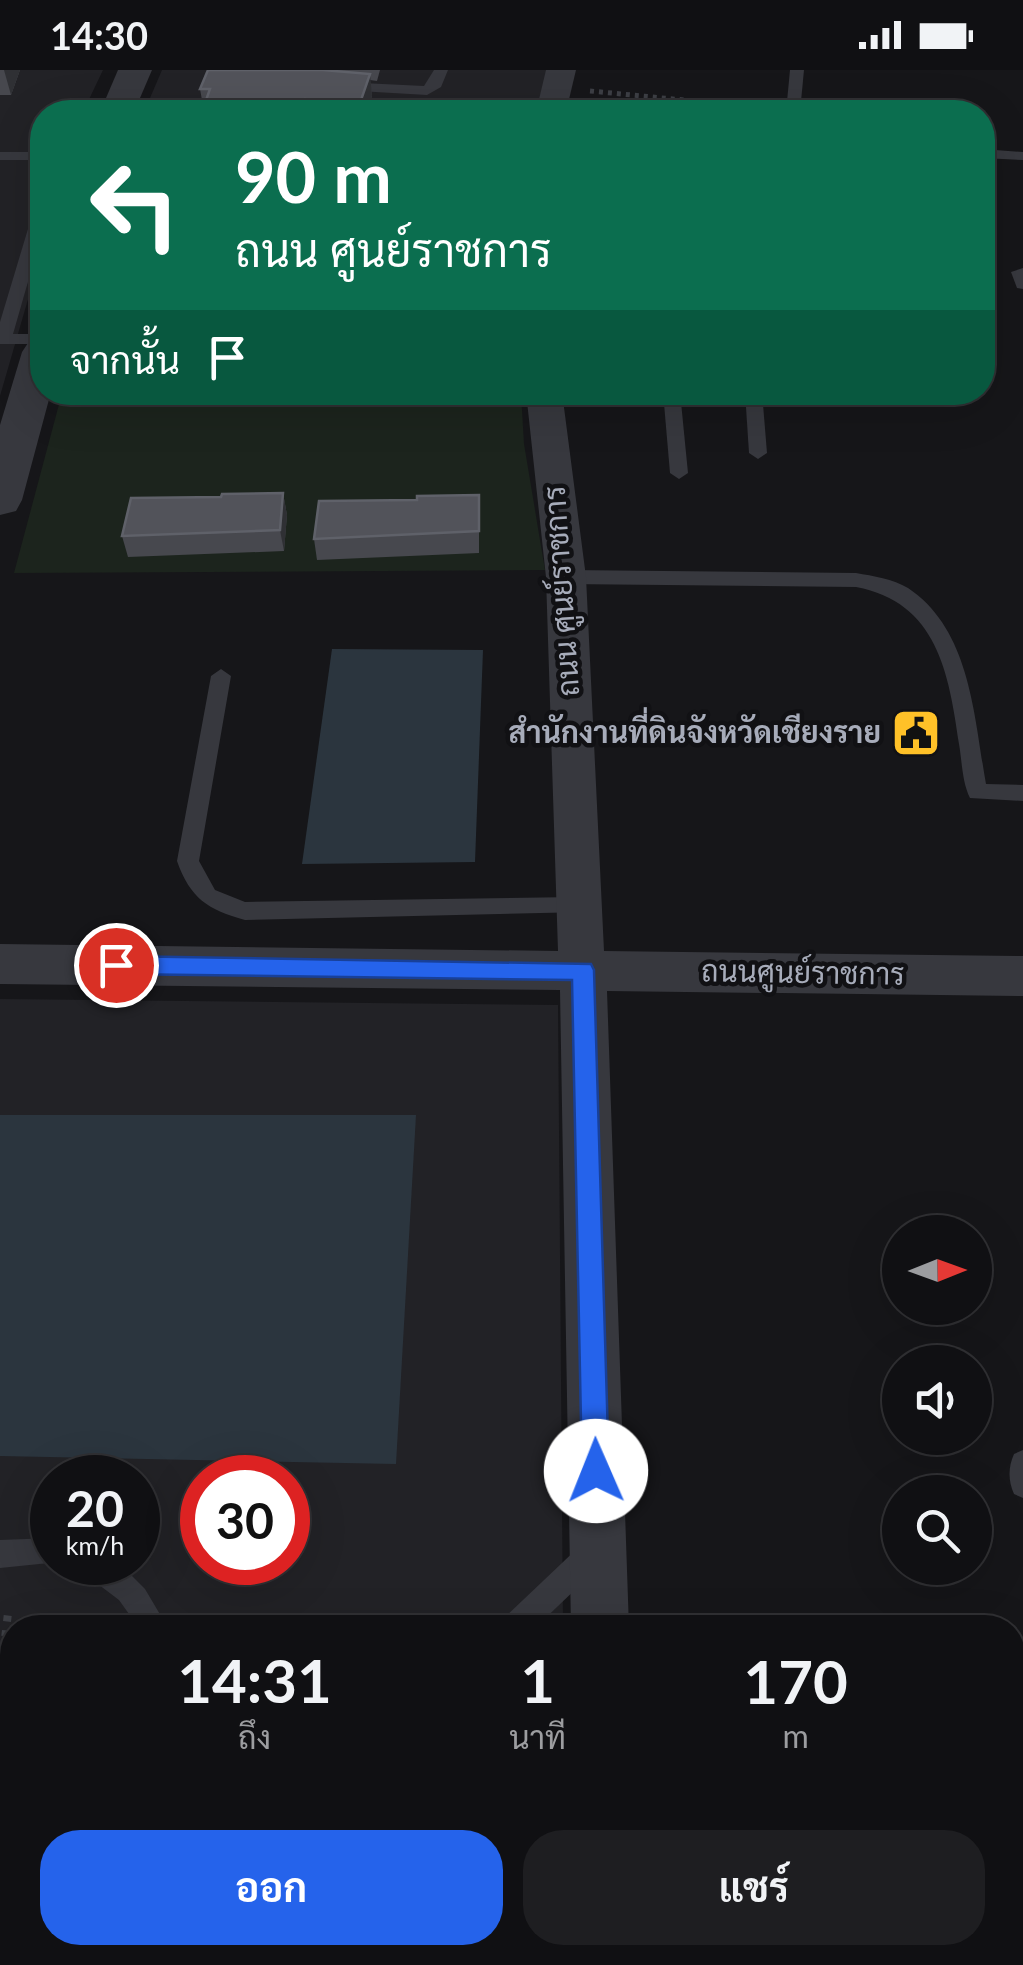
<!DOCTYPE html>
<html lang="th">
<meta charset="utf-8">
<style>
:root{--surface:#101013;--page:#1e1e21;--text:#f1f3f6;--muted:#9c9da0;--line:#303033;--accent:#2563eb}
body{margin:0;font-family:Lato,Sarabun,sans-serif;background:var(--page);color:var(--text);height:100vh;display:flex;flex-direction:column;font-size:38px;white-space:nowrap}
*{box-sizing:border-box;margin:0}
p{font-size:32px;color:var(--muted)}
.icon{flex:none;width:55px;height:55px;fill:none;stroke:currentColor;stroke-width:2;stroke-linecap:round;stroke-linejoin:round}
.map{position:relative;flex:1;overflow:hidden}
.details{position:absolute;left:0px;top:1545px;width:1025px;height:350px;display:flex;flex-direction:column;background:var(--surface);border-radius:40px 40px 0 0;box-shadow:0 10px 40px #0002,0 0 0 2px var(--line)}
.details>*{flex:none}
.top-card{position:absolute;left:30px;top:30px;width:965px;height:305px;border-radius:40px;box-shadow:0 10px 40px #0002,0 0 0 2px var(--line);background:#0b6e4f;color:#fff;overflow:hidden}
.needle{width:65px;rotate:89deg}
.fabs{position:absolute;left:882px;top:1145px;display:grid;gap:20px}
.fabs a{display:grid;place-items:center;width:110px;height:110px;border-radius:50%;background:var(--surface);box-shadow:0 10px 40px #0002,0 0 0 2px var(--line);font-size:50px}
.speed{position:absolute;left:30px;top:1385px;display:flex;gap:20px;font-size:50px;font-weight:700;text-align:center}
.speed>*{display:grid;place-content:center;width:130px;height:130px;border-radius:50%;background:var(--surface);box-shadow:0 10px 40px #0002,0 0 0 2px var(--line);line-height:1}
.speed small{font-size:25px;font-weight:400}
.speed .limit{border:15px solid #d22;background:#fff;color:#111}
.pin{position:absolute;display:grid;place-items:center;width:85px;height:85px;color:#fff;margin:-42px;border:5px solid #fff;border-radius:50%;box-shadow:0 2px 10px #0007}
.me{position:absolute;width:110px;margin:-55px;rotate:359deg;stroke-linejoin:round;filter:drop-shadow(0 0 8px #0008)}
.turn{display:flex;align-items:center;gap:35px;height:210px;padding:0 40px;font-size:45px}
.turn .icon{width:130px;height:130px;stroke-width:2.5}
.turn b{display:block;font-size:70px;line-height:85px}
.then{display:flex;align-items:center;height:95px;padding:0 40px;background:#0003;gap:20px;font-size:38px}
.eta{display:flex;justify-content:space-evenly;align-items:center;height:170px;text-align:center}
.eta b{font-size:60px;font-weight:700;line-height:70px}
.cta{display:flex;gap:20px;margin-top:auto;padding:20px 40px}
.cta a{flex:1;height:115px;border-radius:40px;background:var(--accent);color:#fff;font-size:40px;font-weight:700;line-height:115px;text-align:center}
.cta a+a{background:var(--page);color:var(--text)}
.status{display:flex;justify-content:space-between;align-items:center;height:70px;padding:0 50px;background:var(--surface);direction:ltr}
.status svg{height:28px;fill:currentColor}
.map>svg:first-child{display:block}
.built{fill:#222226;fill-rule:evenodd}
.green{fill:#1c241d}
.water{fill:#2b353e}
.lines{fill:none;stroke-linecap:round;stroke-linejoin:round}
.path-far1{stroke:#3d3f45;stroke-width:5;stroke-dasharray:4 5;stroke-linecap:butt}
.path{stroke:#3d3f45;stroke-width:8;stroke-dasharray:6 9;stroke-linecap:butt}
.service{fill:#37383e;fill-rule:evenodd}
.minor{fill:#37383e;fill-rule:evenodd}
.tertiary{fill:#37383e;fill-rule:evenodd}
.wall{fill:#47484e}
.shaded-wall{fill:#2f3034}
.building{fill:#52535a;stroke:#5f6169;stroke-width:2.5}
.route{fill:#2563eb;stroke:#184099;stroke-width:2.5}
.labels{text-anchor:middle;stroke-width:9;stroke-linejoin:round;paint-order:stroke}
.street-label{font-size:30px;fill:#a7acba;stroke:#111114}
.poi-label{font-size:30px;font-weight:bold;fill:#a7acba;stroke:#111114;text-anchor:end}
</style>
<div class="status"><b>14:30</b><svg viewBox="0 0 49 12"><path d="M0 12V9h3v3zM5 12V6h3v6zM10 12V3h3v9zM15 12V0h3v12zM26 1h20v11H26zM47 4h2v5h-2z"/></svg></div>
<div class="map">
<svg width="1023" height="1895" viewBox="0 0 1023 1895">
<rect width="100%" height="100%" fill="#161619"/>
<g class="built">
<path d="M 0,0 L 103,0 L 83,42 L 42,42 L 42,181 L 0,326 Z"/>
<path d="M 162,0 L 549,0 L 539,42 L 144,42 Z"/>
<path d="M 0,929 L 558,935 L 563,1557 L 12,1558 L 12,1882 L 565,1882 L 565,1895 L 0,1895 ZM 52,1408 L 138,1408 L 138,1492 L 52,1492 ZM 202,1408 L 288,1408 L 288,1492 L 202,1492 Z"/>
</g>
<path class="green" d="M 62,323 L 521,323 L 524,374 L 545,500 L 14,503 Z"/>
<g class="water">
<path d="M 332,579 L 483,580 L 475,792 L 302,794 Z"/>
<path d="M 0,1045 L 416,1045 L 396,1394 L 0,1386 Z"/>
</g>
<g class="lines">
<path class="path-far1" d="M 590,21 L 767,38"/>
<g class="path">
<path d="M 0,1611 L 8,1543"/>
<path d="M 0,1633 L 12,1633"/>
<path d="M 0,1666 L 10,1666 L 12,1653"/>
<path d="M 0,1709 L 12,1710"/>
</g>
<g class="service">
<path d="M 434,0 L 448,0 L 441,17 L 427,25 L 341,20 L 334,16 L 341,12 L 424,16 Z"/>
<path d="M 790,0 L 804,0 L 800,42 L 786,42 Z"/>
<path d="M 982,79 L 1023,82 L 1023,90 L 982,88 Z"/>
<rect x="0" y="82" width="42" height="8"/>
<path d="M 42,134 L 42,163 L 13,264 L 42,264 L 42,274 L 0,274 L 0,252 L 34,139 Z"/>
<path d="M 1023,198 L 1023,219 L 1017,218 L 1011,202 Z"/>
<path d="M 663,322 L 680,322 L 688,403 L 679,409 L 670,403 Z"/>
<path d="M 745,322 L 762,322 L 767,383 L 758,389 L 749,383 Z"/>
<path d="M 566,500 L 856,503 C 873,506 893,509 908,518 C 971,560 974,647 986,714 L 1023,715 L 1023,731 L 970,728 C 962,712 962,691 959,674 C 949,603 937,532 856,517 L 566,514 L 557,507 Z"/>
<path d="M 221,599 L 231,606 L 199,791 L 215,820 L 245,832 L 577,827 L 585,830 L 588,836 L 585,842 L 245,850 C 208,840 190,828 177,791 L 211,606 Z"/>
<path d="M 1023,1380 L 1023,1428 L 1014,1424 C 1008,1411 1008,1397 1014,1384 Z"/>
<path d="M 52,1468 L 52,1492 L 59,1492 L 0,1498 L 0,1470 Z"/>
<path d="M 592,1470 L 602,1474 L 606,1484 L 602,1494 L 535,1558 L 500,1558 L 504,1548 L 582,1474 Z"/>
<path d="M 79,1492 L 121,1495 L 145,1519 L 168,1558 L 139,1558 L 119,1530 L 82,1502 Z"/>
<path d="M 12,1812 L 12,1842 L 0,1844 L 0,1814 Z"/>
</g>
<g class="minor">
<path d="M 546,0 L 576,0 L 566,42 L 536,42 Z"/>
<path d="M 526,322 L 562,322 L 586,507 L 604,881 L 1023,886 L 1023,926 L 607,921 L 629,1558 L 571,1558 L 560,920 L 0,914 L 0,874 L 558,881 L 546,507 Z"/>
<rect x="572" y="1882" width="64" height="13"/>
</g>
<g class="tertiary">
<path d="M 118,0 L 152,0 L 134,42 L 100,42 Z"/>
<path d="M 42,269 L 42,322 L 51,322 L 22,430 L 16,441 L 0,445 L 0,355 L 22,282 L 28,273 Z"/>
</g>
</g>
<g class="wall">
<path d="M 0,0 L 20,0 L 11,25 L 0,25 Z"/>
<path d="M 208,0 L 380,0 L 377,11 L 370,10 L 372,26 L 366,42 L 207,42 L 204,41 L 200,19 Z"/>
<path d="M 283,423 L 287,445 L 284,481 L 128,487 L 122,466 L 221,427 Z"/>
<path d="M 479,425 L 479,483 L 317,490 L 314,469 L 417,430 Z"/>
</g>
<g class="shaded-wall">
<path d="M 4,0 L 20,0 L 11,25 Z"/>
<path d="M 370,4 L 372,26 L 366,42 L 360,42 L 360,33 Z"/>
<path d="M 283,423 L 287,445 L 284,481 L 280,460 Z"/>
<path d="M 257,1882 L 272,1882 L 271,1895 L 256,1895 Z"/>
</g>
<g class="building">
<path d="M 208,0 L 323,0 L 370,4 L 360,33 L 305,29 L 303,39 L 205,33 L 210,19 L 200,19 Z"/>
<path d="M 283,423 L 280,460 L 122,466 L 131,428 L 221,427 L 222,424 Z"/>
<path d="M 479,425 L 479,461 L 314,469 L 319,431 L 417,430 L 417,426 Z"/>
<path d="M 176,1882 L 257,1882 L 256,1895 L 174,1895 Z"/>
</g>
<path class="route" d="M 116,886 L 591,894 L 594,900 L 609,1401 L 605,1411 L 596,1415 L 586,1411 L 582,1401 L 572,910 L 116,904 L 105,895 Z"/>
<defs>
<g id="civic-square" transform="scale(2.5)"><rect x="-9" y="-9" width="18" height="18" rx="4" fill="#ffc128" stroke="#111114"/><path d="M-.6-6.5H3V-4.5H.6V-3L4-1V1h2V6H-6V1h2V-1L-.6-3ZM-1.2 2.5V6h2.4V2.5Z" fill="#111"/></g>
</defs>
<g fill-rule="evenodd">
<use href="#civic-square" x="916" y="663"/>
</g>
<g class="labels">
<g class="street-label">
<text transform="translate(562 521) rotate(-94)" y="10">ถนน ศูนย์ราชการ</text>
<text transform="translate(803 903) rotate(1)" y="10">ถนนศูนย์ราชการ</text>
</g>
<g class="poi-label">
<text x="881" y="673">สำนักงานที่ดินจังหวัดเชียงราย</text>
</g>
</g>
</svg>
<div class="fabs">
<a><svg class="needle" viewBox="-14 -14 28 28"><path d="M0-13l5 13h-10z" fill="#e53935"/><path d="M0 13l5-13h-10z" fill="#9c9da0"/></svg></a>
<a><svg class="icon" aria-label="sound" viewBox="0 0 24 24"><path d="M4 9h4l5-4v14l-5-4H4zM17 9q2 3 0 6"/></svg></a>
<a><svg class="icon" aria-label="search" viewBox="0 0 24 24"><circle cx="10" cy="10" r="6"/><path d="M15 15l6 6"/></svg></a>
</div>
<div class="speed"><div>20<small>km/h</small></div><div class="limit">30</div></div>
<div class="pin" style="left:116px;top:895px;background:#d93025"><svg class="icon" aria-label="arrive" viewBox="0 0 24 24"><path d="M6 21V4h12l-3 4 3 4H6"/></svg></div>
<svg class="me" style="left:596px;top:1401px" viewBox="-20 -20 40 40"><circle r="19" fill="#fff"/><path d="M0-13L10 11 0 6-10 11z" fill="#2563eb"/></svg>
<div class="top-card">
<div class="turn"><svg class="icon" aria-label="left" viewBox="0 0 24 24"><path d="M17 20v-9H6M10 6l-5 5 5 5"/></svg><div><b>90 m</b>ถนน ศูนย์ราชการ</div></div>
<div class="then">จากนั้น<svg class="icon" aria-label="arrive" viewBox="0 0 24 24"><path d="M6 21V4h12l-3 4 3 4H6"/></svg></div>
</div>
<section class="details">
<div class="eta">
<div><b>14:31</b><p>ถึง</p></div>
<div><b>1</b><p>นาที</p></div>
<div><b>170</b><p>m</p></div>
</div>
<div class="cta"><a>ออก</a><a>แชร์</a></div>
</section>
</div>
